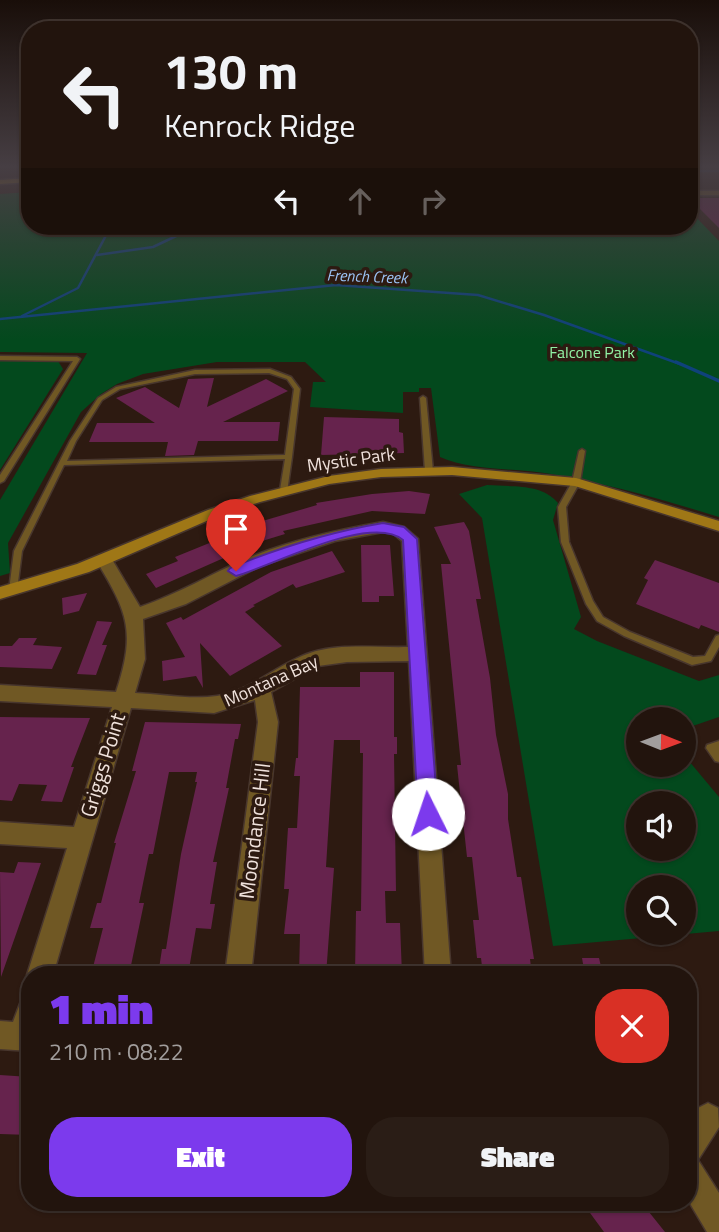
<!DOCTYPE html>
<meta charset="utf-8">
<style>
:root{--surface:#22140d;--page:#2a1d16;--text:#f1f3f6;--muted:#a29e9d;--line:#3f332e;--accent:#7c3aed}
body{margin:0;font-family:"Titillium Web",sans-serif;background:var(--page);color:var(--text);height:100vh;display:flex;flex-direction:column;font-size:26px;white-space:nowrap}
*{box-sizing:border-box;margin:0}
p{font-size:23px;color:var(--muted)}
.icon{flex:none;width:38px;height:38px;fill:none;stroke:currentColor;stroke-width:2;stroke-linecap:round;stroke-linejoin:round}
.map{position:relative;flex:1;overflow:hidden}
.details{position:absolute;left:21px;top:966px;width:676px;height:245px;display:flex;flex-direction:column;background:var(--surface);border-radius:28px;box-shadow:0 2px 5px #0004,0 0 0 2px var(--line)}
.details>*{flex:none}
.hud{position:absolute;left:21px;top:21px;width:677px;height:214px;border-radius:28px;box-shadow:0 2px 5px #0004,0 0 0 2px var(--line);background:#22140d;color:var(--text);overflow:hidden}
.needle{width:46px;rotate:91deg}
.tools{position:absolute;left:626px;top:707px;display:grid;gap:14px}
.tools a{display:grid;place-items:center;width:70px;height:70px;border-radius:50%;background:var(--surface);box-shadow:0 2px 5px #0004,0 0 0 2px var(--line);font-size:35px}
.pin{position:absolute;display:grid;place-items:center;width:60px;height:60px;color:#fff;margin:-72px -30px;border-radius:50% 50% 50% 0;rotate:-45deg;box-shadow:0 0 7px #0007}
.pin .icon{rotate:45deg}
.me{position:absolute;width:77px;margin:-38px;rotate:356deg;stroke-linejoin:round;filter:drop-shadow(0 0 5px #0008)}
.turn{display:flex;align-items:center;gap:24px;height:147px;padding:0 28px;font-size:32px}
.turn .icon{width:91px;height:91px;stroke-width:2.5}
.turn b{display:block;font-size:49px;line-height:60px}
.lanes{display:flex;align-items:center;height:66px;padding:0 28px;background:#0003;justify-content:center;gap:35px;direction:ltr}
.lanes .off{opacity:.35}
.round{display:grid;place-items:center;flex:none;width:74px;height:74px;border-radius:28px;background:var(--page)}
.headline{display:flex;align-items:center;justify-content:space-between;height:119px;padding:0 28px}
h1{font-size:42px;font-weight:800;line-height:52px;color:var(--accent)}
.primary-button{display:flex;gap:14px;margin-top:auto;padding:14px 28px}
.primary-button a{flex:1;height:80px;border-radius:28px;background:var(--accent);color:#fff;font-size:28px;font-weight:800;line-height:80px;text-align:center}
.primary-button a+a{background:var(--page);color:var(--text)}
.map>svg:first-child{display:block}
.green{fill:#03491d;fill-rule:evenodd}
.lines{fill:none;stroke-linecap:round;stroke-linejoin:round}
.stream-far1{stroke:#0f427b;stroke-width:2.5}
.stream{stroke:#0f427b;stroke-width:3.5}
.building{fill:#66234d}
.lane-casing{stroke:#48362d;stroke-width:3}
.street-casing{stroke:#48362d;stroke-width:3}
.secondary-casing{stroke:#48362d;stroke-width:3}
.lane{fill:#705824;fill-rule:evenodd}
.street{fill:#705824;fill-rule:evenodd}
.secondary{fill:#9f7716;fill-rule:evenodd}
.route{fill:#7c3aed;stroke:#51269a;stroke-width:2}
.labels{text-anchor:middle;stroke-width:7;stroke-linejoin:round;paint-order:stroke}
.far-water-label{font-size:16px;font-style:italic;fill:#9cc4f6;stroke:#2d1a11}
.far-park-label{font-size:16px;fill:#91f1a4;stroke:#2d1a11}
.street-label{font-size:18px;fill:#f0e2dc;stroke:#2d1a11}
.near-street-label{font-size:21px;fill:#f0e2dc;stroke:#2d1a11}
</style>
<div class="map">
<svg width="719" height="1232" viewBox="0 0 719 1232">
<rect width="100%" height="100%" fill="#2d1a11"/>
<g class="green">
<path d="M 30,192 L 30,226 L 690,226 L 690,211 L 719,241 L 719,517 C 664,500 609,484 551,474 C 517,468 471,471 440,457 L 431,388 L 419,388 L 419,392 L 403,392 L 403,413 L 310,407 L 313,382 L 326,382 L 305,362 L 217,362 L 143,374 L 117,384 L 101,394 L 81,412 L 8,543 L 10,573 L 0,576 L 0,500 L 87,353 L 0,352 L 0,194 Z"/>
<path d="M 0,361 L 58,361 L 63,369 L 0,470 Z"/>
<path d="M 487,485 C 511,487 542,483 558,503 L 553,520 L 581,617 L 574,629 L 597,641 L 699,681 L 719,675 L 719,717 L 684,729 L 684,719 L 639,719 L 639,765 L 684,765 L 684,755 L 719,797 L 719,931 L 553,946 L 482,518 L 459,494 ZM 639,803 L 684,803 L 684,849 L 639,849 ZM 639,887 L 684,887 L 684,933 L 639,933 Z"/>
</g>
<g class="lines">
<g class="stream-far1">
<path d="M 690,171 L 719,171"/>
<path d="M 97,255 L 153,247 L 191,229 L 253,235 L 278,231 L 284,226"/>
<path d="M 22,316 L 78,288 L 111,226"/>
<path d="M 0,319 L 336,285 L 478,295 L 544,315 L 680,364"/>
</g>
<path class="stream" d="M 676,362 L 719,381"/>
</g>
<g class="building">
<path d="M 690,198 L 719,198 L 719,228 L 690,199 Z"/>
<path d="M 214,378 L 207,407 L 266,379 L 288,391 L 223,422 L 280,422 L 278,441 L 198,441 L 194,455 L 165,456 L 168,442 L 89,442 L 97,423 L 155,423 L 116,398 L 145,387 L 179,408 L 188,379 Z"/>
<path d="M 324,417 L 399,419 L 399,432 L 403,433 L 404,453 L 321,455 Z"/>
<path d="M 409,491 L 430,494 L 425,514 L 372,511 L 283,531 L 285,534 L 233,550 L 235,553 L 156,588 L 146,574 L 178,561 L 175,557 L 234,533 L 232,530 L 317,505 L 316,503 L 372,494 Z"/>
<path d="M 464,522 L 469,531 L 481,599 L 476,599 L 490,678 L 496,735 L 508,794 L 508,819 L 517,877 L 521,877 L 534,959 L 530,959 L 532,975 L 483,975 L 481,958 L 477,958 L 473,920 L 479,920 L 472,857 L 467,857 L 459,784 L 457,765 L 461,765 L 441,564 L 451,564 L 434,527 Z"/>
<path d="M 361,545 L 390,545 L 394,596 L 379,596 L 379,602 L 362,602 Z"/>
<path d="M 332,551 L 345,572 L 296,588 L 293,584 L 253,605 L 255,606 L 245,612 L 282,646 L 230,676 L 200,643 L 203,688 L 196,676 L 163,681 L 162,661 L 185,657 L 166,623 L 181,617 L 183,620 L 271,572 Z"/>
<path d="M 655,560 L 719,583 L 719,632 L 701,625 L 699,629 L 636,604 L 648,580 L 644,578 Z"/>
<path d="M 87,593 L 79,611 L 63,615 L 62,598 Z"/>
<path d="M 97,621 L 112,622 L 102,645 L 107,645 L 96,675 L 77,674 Z"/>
<path d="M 19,638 L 37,638 L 33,645 L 62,647 L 52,669 L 0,667 L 0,646 L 12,646 Z"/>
<path d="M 360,672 L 394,672 L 394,737 L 397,737 L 397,754 L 394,754 L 396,891 L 385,891 L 386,923 L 400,923 L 402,975 L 355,975 L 356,911 L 361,911 L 363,753 L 360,753 L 360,740 L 334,740 L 326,867 L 334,868 L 326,975 L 299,975 L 300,934 L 284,934 L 289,889 L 284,889 L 288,828 L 297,828 L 300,776 L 294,776 L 296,758 L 298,758 L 300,687 L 360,687 Z"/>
<path d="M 0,717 L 90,718 L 71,767 L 74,767 L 62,802 L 41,801 L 47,785 L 19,784 L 12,801 L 0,800 Z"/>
<path d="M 145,722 L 241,724 L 238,739 L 235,739 L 226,788 L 229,788 L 213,862 L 217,862 L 210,904 L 215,904 L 211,929 L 196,928 L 188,975 L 158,975 L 162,949 L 166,949 L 181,854 L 197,782 L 195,782 L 197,772 L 169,772 L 153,854 L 149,854 L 139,903 L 144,903 L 129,975 L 91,975 L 103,928 L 90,928 L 97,903 L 101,903 L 116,843 L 114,843 L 136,771 L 132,771 Z"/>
<path d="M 18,862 L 41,863 L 1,977 L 0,872 L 14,873 Z"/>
<path d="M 582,958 L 599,958 L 603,975 L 585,975 Z"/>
<path d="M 0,1075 L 30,1077 L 30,1135 L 0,1134 Z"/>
<path d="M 582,1202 L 657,1202 L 649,1212 L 665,1232 L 604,1232 Z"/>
</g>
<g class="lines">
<g class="lane-casing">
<g id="lane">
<path d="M 0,356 L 77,357 L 80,359 L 4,481 L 0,483 L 0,475 L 73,361 L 0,360 Z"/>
<path d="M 270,369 L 291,377 L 300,389 L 292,457 L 287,492 L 284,492 L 280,490 L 285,459 L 64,465 L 22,551 L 17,590 L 16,592 L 10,592 L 9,590 L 14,551 L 70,441 L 98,398 L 116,387 L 195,370 ZM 269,373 L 287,379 L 294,389 L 285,455 L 67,461 L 76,441 L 102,400 L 120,389 L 195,374 Z"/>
<path d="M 423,396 L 426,398 L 433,471 L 429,473 L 425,471 L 420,398 Z"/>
<path d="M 582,449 L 585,451 L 580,482 L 566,507 L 569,542 L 593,601 L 603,617 L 630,632 L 693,657 L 705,656 L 716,636 L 719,635 L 719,647 L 711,661 L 692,665 L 624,636 L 597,621 L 586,604 L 561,542 L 558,507 L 572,482 L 579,451 Z"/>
<path d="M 719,741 L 719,762 L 715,761 L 706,748 L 707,745 Z"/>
</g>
</g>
<g class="street-casing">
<g id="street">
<rect x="690" y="191" width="29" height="4"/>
<path d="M 383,522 L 404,527 L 418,539 L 451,975 L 425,975 L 409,661 L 347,662 L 318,666 L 271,692 L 278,722 L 251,975 L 225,975 L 258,722 L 255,700 L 214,713 L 131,708 L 53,975 L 30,975 L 30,982 L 27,975 L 67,848 L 0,844 L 0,822 L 74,827 L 112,707 L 0,701 L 0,685 L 116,692 C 136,631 128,613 96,560 L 98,556 L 110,556 L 140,607 C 178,594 211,574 248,558 C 291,540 337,530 383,522 ZM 383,532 L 394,534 L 402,541 L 408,647 C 377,648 340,643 310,653 C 277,664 252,691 217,696 C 191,700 161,694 135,693 L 145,659 L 143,619 L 186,604 L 260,566 L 335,541 Z"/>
<path d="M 30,997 L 30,1051 L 0,1049 L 0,1021 L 13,1022 L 21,1001 Z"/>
<path d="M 708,1103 L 718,1108 L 719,1127 L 698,1160 L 719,1193 L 719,1232 L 707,1232 L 688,1200 L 688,1123 L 698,1108 Z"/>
</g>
</g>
<g class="secondary-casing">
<g id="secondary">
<path d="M 30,178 L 30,182 L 0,184 L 0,180 Z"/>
<path d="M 452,467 L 576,478 L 719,521 L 719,531 L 575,486 L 452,475 L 381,477 L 329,484 L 260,502 L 218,516 L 89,572 L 0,599 L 0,587 L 77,564 L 208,510 L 250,496 L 329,476 L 381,469 Z"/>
</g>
</g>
<use href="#lane" class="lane"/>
<use href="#street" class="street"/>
<use href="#secondary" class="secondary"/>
</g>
<linearGradient id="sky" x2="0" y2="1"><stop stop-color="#190e09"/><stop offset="0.49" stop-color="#463e43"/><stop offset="1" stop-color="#463e43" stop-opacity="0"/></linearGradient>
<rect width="719" height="340" fill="url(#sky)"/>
<path class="route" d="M 383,523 L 404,527 L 417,539 L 438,814 L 435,821 L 428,824 L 421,821 L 418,814 L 403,540 C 371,513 272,566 236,576 L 228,571 L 230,568 C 281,547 329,532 383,523 Z"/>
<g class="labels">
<g class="far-water-label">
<text transform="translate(367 276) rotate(2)" y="6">French Creek</text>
</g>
<g class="far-park-label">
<text x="592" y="358">Falcone Park</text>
</g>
<g class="street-label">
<text transform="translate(351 460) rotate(-8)" y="6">Mystic Park</text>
<text transform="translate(271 681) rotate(-24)" y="6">Montana Bay</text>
</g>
<g class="near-street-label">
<text transform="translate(103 765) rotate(-73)" y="7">Griggs Point</text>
<text transform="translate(255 831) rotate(-83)" y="7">Moondance Hill</text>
</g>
</g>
</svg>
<div class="tools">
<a><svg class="needle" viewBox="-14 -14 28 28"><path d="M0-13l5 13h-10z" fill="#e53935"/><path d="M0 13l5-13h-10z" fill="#a29e9d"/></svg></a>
<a><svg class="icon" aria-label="sound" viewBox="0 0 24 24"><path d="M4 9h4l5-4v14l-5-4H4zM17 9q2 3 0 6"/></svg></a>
<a><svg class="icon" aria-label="search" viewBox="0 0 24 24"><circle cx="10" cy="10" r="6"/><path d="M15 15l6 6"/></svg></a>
</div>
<div class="pin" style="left:236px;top:571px;background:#d93025"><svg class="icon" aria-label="arrive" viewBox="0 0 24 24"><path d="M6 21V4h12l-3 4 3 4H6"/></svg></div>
<svg class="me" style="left:428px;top:814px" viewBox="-20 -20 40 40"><circle r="19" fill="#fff"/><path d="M0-13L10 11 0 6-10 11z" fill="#7c3aed"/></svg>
<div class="hud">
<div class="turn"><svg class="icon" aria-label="left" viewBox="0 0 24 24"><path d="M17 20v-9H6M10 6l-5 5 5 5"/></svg><div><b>130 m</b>Kenrock Ridge</div></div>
<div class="lanes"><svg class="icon" aria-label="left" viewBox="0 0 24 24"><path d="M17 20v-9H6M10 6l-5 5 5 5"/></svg><svg class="icon off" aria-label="ahead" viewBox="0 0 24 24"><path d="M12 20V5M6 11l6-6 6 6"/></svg><svg class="icon off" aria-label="right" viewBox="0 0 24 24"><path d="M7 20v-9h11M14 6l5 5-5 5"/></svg></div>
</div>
<section class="details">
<div class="headline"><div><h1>1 min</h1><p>210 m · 08:22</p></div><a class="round" style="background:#d93025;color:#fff"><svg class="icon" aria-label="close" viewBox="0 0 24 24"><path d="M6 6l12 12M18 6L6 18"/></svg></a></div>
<div class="primary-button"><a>Exit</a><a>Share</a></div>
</section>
</div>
